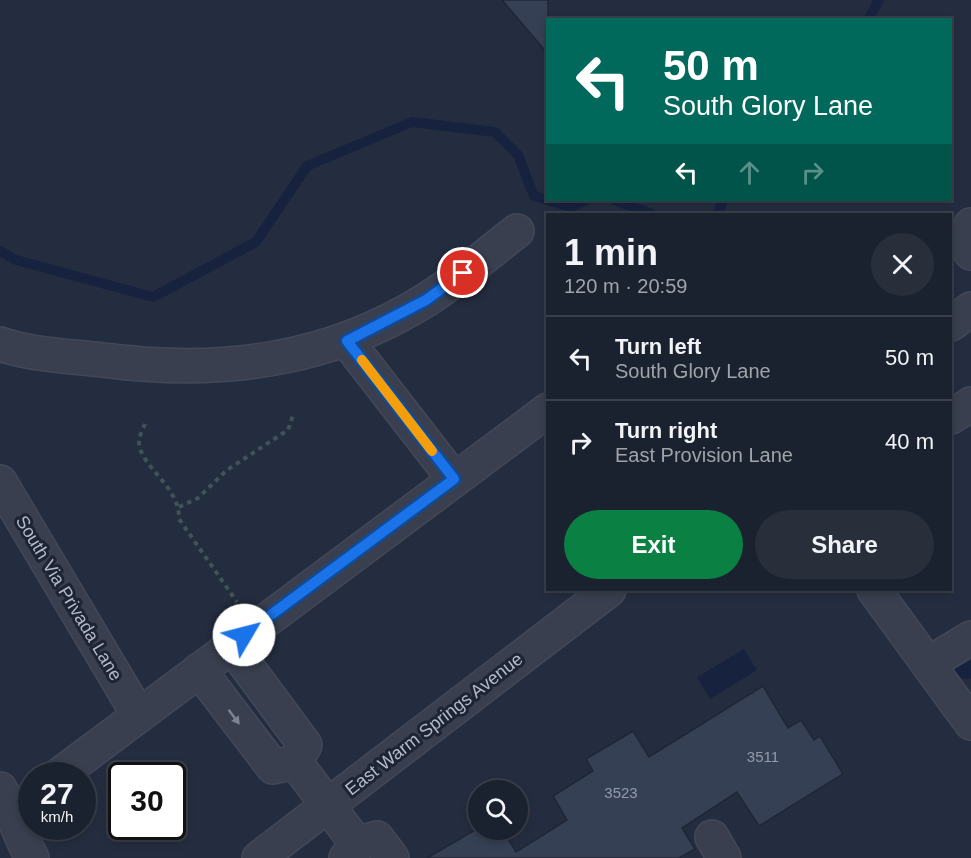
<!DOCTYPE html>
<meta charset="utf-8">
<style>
:root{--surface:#1b222f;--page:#282f3b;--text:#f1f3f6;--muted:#a0a4aa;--line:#393f4b;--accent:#0b8043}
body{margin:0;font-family:Arial,sans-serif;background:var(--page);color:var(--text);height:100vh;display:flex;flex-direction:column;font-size:22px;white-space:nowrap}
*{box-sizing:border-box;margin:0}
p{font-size:20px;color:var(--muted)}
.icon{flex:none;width:33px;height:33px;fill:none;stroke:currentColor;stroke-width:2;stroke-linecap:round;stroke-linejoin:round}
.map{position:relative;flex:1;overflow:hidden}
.sheet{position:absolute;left:546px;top:213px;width:406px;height:378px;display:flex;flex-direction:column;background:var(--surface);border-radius:0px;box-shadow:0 3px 9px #0003,0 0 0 2px var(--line)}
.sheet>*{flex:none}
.banner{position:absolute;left:546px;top:18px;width:406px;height:183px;border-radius:0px;box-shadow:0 3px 9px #0003,0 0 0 2px var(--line);background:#00695c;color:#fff;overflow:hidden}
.tools{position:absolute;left:468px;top:780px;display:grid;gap:12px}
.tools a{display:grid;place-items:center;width:60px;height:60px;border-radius:50%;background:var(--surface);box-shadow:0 3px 9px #0003,0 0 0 2px var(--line);font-size:30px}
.speed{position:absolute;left:18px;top:762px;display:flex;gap:12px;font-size:30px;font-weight:700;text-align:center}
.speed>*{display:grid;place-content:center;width:78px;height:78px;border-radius:50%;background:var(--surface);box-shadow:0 3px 9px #0003,0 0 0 2px var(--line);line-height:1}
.speed small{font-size:15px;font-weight:400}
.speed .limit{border:3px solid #111;border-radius:9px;background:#fff;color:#111}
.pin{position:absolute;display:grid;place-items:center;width:51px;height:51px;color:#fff;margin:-26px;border:3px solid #fff;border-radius:50%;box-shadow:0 2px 6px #0007}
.me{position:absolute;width:66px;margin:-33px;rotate:53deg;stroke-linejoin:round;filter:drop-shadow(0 0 4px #0008)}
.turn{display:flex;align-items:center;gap:21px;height:126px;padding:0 18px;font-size:27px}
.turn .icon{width:78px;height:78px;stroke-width:2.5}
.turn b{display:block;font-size:42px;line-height:51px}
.lanes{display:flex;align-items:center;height:57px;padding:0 18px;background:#0003;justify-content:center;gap:30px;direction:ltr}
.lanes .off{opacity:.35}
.round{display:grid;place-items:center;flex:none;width:63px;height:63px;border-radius:32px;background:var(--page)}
.overview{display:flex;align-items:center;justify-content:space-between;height:102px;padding:0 18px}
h1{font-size:36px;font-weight:700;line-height:45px}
.primary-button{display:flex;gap:12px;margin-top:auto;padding:12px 18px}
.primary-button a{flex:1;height:69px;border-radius:36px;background:var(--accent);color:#fff;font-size:24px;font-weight:700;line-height:69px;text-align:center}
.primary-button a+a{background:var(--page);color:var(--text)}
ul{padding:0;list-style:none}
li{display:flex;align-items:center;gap:18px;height:84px;padding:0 18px;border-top:2px solid var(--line)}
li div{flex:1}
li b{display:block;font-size:22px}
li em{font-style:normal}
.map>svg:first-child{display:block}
.water{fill:#17223e}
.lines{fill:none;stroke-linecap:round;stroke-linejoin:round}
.stream{stroke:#17223e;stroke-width:10}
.canal{stroke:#17223e;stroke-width:34}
.building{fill:#364055;stroke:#1f2636;stroke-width:1.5}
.minor-casing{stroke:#424858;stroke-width:36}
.path{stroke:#405358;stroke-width:4;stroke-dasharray:4.5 4.5;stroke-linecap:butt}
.minor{stroke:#393f4f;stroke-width:33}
.oneway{fill:#7d8393}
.route-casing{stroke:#114b97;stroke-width:15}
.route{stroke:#1a73e8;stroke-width:10}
.slow{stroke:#f59e0b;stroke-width:10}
.labels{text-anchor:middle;stroke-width:6;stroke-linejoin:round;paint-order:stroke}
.number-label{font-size:15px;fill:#939aab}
.street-label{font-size:18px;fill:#b5baca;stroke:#1d2434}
</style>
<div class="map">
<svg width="971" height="858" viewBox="0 0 971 858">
<rect width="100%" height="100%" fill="#242d3f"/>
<path class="water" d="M 744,649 L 757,670 L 710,699 L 697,677 Z"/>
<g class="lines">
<g class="stream">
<path d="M 868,20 L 879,0"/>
<path d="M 615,200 L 651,214"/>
<path d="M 718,214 L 723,200"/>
<path d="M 0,251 L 16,260 L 153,297 L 256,242 L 307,166 L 412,122 L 495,132 L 518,155 L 534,196 L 571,207 L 586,200"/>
</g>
<path class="canal" d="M 966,662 L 971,659"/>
</g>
<g class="building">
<path d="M 502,0 L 548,0 L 548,54 Z"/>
<path d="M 763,686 L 788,728 L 801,720 L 814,740 L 820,736 L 843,774 L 759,826 L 737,792 L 682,828 L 695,849 L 679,858 L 427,858 L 475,830 L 503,830 L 516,852 L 567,820 L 553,796 L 593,771 L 586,759 L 633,731 L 649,757 Z"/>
</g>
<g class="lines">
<g class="minor-casing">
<g id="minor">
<path d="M 971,225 L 967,246 L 971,253"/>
<path d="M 951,324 L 971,309"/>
<path d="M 347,341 L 454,479"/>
<path d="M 0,344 C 32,355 69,356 103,360 C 218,375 327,362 426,300 C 458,280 487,254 517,231"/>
<path d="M 951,417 L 971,404"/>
<path d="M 0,482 L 138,714"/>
<path d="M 874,590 L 971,723"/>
<path d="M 928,664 L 971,638"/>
<path d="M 199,670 L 273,767 L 295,762 L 305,745 L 231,645"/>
<path d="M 295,762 L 357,844"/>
<path d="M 58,776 L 548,410"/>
<path d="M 0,789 C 13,811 19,835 32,858"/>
<path d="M 712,837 L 724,858"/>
<path d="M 259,858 L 609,590"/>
<path d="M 346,858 L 357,844 L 377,838 L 392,858"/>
</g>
</g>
<g class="path">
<path d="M 145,424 C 143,429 139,436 139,442 C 140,467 180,486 179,519 L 237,602"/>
<path d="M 179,507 L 198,498 L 227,470 L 288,430 L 294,412"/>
</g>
<use href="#minor" class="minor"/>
</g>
<defs><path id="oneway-solid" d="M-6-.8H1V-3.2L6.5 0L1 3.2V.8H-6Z" transform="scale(1.5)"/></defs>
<use class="oneway" href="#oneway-solid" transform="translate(234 717) rotate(53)"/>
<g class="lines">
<g class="route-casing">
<path id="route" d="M 244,635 L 454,479 L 347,341 L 426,300 L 463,273"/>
</g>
<use href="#route" class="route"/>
<path class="slow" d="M 362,360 L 432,451"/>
</g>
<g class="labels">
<g class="number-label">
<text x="763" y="762">3511</text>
<text x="621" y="798">3523</text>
</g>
<g class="street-label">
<text transform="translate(69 598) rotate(59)" y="6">South Via Privada Lane</text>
<text transform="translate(434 724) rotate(-38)" y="6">East Warm Springs Avenue</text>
</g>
</g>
</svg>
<div class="tools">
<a><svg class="icon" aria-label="search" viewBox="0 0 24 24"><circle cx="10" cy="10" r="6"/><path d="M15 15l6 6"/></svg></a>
</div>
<div class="speed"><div>27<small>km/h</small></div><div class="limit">30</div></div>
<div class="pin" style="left:463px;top:273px;background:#d93025"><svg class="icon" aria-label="arrive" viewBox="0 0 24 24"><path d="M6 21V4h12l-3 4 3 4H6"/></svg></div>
<svg class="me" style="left:244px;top:635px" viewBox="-20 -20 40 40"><circle r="19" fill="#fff"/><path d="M0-13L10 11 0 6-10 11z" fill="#1a73e8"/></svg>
<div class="banner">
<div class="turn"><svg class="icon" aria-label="left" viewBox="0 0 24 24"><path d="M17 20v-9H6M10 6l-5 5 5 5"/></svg><div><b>50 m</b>South Glory Lane</div></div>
<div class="lanes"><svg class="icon" aria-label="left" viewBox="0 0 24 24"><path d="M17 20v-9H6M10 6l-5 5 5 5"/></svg><svg class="icon off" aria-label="ahead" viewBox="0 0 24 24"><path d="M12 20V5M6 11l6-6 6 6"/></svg><svg class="icon off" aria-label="right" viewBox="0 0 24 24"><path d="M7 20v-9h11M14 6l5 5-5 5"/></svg></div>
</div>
<section class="sheet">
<div class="overview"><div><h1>1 min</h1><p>120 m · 20:59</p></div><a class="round"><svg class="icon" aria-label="close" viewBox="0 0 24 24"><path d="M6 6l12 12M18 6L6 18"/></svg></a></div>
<ul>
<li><svg class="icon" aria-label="left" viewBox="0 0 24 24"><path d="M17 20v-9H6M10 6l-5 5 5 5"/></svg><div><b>Turn left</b><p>South Glory Lane</p></div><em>50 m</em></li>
<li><svg class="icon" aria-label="right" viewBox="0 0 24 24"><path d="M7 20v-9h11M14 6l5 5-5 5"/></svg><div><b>Turn right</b><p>East Provision Lane</p></div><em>40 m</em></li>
</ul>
<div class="primary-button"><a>Exit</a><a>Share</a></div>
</section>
</div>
